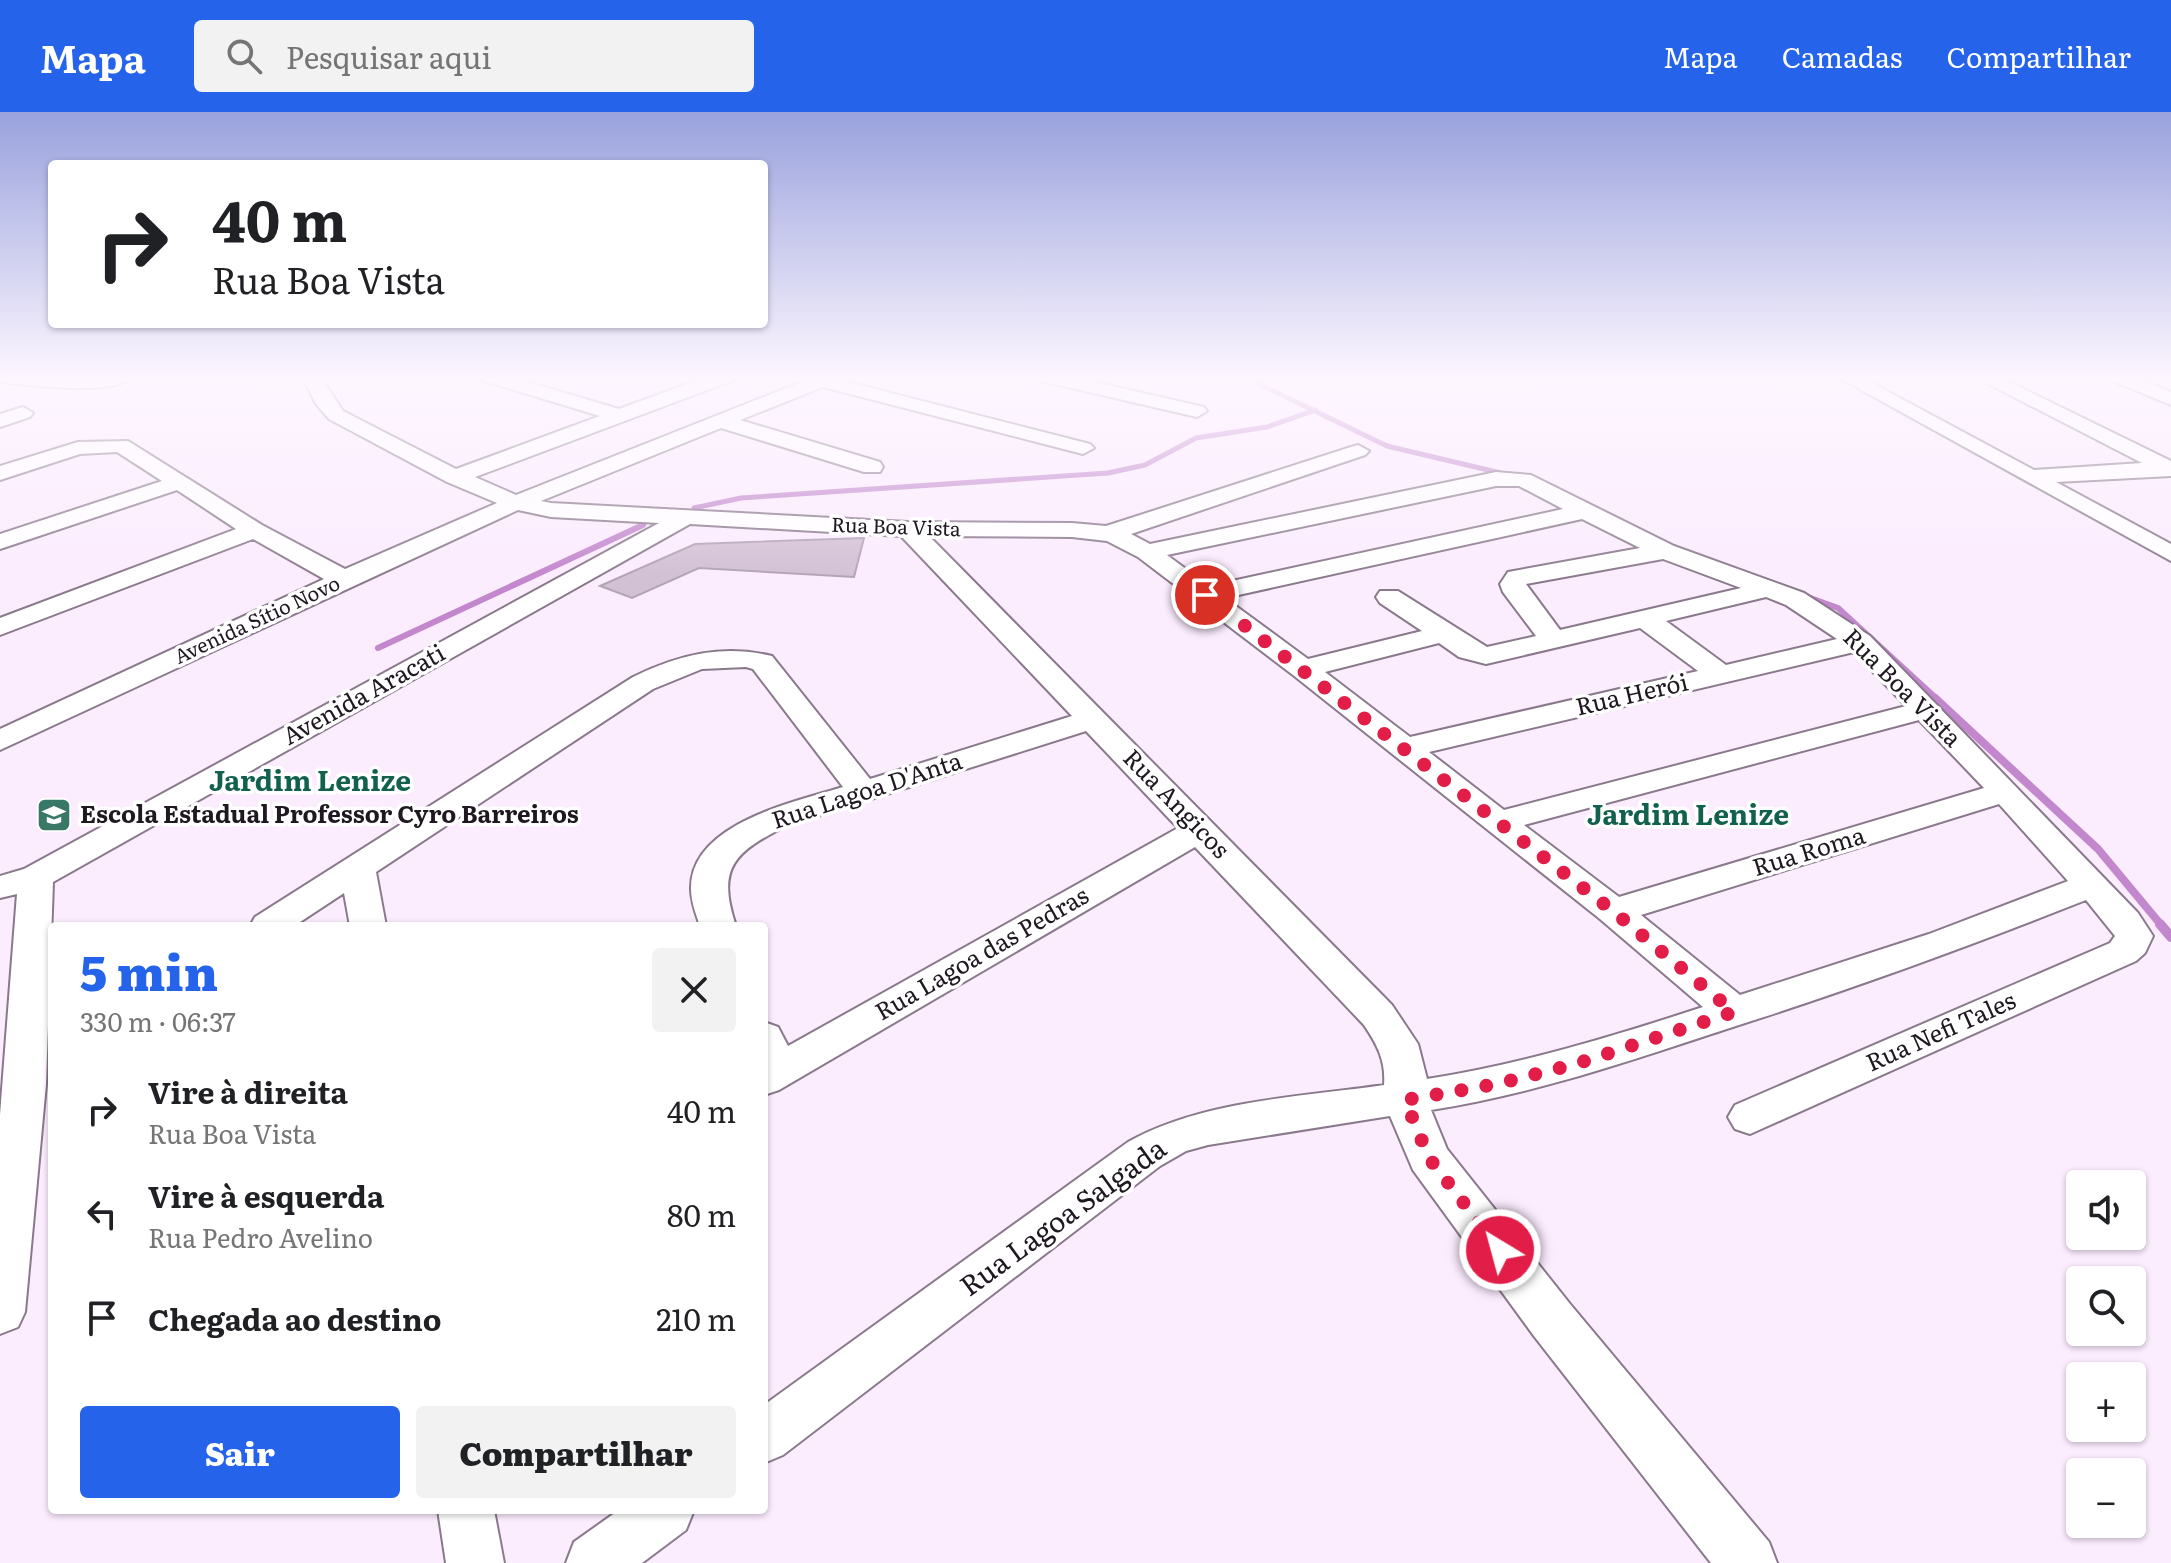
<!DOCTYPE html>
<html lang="pt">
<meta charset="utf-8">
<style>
:root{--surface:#fff;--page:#f2f2f2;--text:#202124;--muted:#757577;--accent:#2563eb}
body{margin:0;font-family:Literata,serif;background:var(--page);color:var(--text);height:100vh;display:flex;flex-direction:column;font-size:30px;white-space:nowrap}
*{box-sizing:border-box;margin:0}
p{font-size:26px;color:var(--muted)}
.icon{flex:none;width:44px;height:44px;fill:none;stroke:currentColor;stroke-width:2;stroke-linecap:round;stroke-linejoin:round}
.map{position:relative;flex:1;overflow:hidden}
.details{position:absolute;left:48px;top:810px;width:720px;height:592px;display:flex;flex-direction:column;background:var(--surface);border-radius:8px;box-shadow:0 2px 6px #0004}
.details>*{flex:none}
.banner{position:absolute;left:48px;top:48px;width:720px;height:168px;border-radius:8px;box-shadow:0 2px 6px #0004;background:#fff;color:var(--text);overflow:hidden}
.fabs{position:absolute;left:2066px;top:1058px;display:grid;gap:16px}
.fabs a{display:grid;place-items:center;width:80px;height:80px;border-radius:8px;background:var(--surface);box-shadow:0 2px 6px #0004;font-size:40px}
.pin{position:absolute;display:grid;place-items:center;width:68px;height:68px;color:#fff;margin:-34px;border:4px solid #fff;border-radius:50%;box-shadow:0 2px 8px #0007}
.me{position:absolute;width:88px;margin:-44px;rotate:323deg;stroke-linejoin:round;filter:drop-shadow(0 0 6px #0008)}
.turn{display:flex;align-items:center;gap:28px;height:168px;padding:0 32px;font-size:36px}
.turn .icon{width:104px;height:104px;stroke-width:2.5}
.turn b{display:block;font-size:56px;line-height:68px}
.round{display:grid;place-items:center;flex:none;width:84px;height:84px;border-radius:8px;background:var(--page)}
.overview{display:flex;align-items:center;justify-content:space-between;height:136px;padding:0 32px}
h1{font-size:48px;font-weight:800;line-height:60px;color:var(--accent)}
.button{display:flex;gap:16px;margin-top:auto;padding:16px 32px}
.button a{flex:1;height:92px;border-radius:8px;background:var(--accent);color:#fff;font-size:32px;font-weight:800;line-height:92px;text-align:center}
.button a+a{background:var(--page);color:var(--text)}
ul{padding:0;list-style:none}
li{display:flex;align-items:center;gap:24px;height:104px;padding:0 32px}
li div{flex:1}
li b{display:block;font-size:30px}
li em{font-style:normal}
header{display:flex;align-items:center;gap:48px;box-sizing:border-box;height:112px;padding:0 40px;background:var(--accent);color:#fff}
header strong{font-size:38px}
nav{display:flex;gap:44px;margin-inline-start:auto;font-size:28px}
.search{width:560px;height:72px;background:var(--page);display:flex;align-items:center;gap:20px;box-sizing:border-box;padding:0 28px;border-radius:8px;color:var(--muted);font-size:30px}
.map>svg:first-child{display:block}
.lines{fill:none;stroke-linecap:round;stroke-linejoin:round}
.stream-far3{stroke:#c387cd;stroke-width:5}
.stream-far2{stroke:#c387cd;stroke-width:6}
.stream-far1{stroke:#c387cd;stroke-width:8}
.stream{stroke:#c387cd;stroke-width:10}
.building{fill:#d2c0d4;stroke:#b4a2b7;stroke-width:2}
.minor-casing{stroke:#8a798c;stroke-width:4}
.minor{fill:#fff;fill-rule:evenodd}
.route{stroke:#e11d48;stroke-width:14;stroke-dasharray:0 25.2}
.labels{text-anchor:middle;stroke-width:7;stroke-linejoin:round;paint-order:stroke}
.far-street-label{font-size:20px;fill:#1f1820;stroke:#fff}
.street-label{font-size:24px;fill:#1f1820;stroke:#fff}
.poi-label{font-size:24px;font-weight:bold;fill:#1f1820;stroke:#fff;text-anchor:start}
.quarter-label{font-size:28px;font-weight:bold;fill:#11614e;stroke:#fff}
.near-street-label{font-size:28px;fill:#1f1820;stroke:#fff}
</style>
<header>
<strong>Mapa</strong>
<div class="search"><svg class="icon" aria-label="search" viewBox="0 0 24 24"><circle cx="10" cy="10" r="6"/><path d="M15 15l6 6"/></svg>Pesquisar aqui</div>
<nav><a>Mapa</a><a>Camadas</a><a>Compartilhar</a></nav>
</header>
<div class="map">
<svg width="2171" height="1451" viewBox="0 0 2171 1451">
<rect width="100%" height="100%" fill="#fbecfe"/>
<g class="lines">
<g class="stream-far3">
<path d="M 1256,264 L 1259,272 L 1387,334 L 1505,362"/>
<path d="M 694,396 L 741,386 L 1108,361 L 1145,353 L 1196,326 L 1267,315 L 1316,298"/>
</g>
<g class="stream-far2">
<path d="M 1802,483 L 1838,496 L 1938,588"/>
<path d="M 378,536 L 643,413"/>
</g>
<path class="stream-far1" d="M 1935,586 L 2098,737 L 2162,814"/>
<path class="stream" d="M 2160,812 L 2171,825"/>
</g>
<path class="building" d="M 864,426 L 854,465 L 699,456 L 632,486 L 600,474 L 695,432 Z"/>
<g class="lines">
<g class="minor-casing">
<g id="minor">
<path d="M 0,264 L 134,264 C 113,285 29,273 0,270 Z"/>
<path d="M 302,264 L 320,264 L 343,299 L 456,357 L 600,304 L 481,268 L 479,264 L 508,264 L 619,297 L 709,264 L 736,264 L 734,268 L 475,365 L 516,383 L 804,269 L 803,264 L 842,264 L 840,268 L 1090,332 L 1094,336 L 1083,342 L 823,275 L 740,308 L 880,350 L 883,355 L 880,360 L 864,360 L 721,316 L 541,389 L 551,391 L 908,410 L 1072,411 L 1106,414 L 1351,335 L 1358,333 L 1369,339 L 1365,343 L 1131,422 L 1150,432 L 1496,360 L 1531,363 L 1674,434 L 1804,481 L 1870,524 L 2138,801 L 2153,824 L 2145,841 L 2136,849 L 1750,1022 L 1735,1017 L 1728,1005 L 1735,993 L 2110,831 L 2115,824 L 2086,788 C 1972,833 1858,875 1742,912 C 1637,946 1540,981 1431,998 L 1447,1037 L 1570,1192 L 1769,1430 L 1777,1451 L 1711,1451 L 1534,1224 L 1413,1058 L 1390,1004 L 1208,1033 L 1186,1039 L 1160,1054 L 783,1343 L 764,1351 L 764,1293 L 1128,1030 C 1203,988 1301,985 1384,973 C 1386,949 1377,932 1364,913 L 1195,735 L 779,978 L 764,983 L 764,910 L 778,915 L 788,934 L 1178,716 L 1086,619 L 786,714 C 735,740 716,755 736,814 L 700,814 C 696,802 691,790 691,777 C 690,711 795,690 843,675 L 753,557 L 746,555 L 702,557 L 653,577 L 376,760 L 386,814 L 350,814 L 344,781 L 294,814 L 250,814 L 255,805 L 633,565 C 678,543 722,532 772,544 L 870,667 L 1072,604 L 901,424 L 690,412 L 53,770 L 46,972 L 25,1200 L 18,1215 L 0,1222 L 0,1003 L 17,782 L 0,786 L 0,764 L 24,757 L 659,411 L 551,405 L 518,398 L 0,638 L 0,617 L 324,467 L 253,427 L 0,523 L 0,506 L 236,417 L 177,378 L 0,437 L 0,422 L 162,369 L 117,340 L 80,342 L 0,368 L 0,354 L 78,330 L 128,329 L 262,413 L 345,457 L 497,391 L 447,370 L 329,307 L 316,292 ZM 1496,374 L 1519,374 L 1563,397 L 1209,474 L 1167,443 ZM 1582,407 L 1640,436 L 1508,460 L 1500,472 L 1503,480 L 1536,524 L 1487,535 L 1398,479 L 1380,479 L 1376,485 L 1380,491 L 1422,519 L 1308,547 L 1225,486 ZM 929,424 L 1072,425 L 1107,429 L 1138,445 L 1293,563 L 1600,807 L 1703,895 C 1611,925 1522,952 1427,967 L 1418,932 L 1392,893 ZM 1663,447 L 1741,476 L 1560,518 L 1526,472 ZM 1766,485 L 1786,493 L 1837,527 L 1726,553 L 1666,509 ZM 1640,516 L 1698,559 L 1410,625 L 1325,560 L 1439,531 L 1459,545 L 1486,552 ZM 1854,540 L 1906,594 L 1504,698 L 1429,640 ZM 1919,608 L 1984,676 L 1619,785 L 1524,713 ZM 1999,692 L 2068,769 L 1929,822 L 1740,883 L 1641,803 Z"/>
<path d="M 1035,264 L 1069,264 L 1204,295 L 1207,299 L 1197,305 L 1037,268 Z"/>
<path d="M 1836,264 L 1859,264 L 2034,358 L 2142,351 L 1973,264 L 1997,264 L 2171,349 L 2171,364 L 2056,370 L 2171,432 L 2171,449 Z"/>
<path d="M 2108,264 L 2133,264 L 2171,280 L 2171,293 L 2110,268 Z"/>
<path d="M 23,295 L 33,301 L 30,305 L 0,315 L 0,302 Z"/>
<path d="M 438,1398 L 494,1398 L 504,1451 L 446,1451 Z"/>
<path d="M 619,1398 L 694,1398 L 686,1418 L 642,1451 L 566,1451 L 574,1430 Z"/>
</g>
</g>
<use href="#minor" class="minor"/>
</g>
<linearGradient id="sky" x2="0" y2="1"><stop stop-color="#99a2dd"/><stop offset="0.57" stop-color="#fdf6ff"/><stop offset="1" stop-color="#fdf6ff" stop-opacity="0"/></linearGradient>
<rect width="2171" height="467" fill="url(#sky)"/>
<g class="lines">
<path class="route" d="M 1205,483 L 1613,799 L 1734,900 L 1576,952 L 1497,972 L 1405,988 L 1429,1046 L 1500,1138"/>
</g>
<defs>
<g id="school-square" transform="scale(1.8)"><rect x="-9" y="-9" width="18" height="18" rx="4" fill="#397866" stroke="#fff"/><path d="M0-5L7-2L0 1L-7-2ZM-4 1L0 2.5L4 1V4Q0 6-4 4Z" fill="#fff"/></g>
</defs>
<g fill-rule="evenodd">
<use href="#school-square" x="54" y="703"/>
</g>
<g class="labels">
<g class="far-street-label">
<text transform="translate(896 415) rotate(2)" y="7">Rua Boa Vista</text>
<text transform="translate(257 508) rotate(-25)" y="7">Avenida Sítio Novo</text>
</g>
<g class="street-label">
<text transform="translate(1902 576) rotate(45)" y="8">Rua Boa Vista</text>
<text transform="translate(364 583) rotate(-29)" y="8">Avenida Aracati</text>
<text transform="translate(1632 583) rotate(-13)" y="8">Rua Herói</text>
<text transform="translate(867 679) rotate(-18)" y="8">Rua Lagoa D'Anta</text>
<text transform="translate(1176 692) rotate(46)" y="8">Rua Angicos</text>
<text transform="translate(1809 740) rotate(-17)" y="8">Rua Roma</text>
<text transform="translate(982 842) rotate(-30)" y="8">Rua Lagoa das Pedras</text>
<text transform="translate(1941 920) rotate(-24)" y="8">Rua Nefi Tales</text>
</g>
<g class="poi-label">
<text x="80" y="711">Escola Estadual Professor Cyro Barreiros</text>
</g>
<g class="quarter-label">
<text x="310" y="679">Jardim Lenize</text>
<text x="1688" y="713">Jardim Lenize</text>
</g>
<g class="near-street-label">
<text transform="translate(1063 1105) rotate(-36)" y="10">Rua Lagoa Salgada</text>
</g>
</g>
</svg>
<div class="fabs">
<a><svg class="icon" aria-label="sound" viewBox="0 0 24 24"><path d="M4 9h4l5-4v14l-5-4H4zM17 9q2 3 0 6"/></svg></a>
<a><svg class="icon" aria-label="search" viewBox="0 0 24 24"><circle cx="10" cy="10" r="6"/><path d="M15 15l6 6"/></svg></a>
<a>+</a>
<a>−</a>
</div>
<div class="pin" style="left:1205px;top:483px;background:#d93025"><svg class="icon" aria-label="arrive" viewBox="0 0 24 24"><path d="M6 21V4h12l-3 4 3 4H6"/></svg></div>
<svg class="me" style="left:1500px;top:1138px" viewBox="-20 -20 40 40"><circle r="17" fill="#e11d48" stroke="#fff" stroke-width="3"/><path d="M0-11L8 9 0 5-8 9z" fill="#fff"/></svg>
<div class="banner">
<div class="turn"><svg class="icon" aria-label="right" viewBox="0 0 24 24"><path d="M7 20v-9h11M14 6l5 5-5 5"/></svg><div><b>40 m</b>Rua Boa Vista</div></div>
</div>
<section class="details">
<div class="overview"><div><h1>5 min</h1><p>330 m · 06:37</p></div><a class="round"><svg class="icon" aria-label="close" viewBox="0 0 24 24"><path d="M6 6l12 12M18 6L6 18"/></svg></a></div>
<ul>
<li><svg class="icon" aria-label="right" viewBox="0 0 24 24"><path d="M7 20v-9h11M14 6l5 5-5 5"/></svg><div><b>Vire à direita</b><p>Rua Boa Vista</p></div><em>40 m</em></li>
<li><svg class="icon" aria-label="left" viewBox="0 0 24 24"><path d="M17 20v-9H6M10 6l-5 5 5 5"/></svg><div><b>Vire à esquerda</b><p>Rua Pedro Avelino</p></div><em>80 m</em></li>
<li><svg class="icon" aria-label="arrive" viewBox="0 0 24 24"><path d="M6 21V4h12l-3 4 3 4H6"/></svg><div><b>Chegada ao destino</b></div><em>210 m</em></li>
</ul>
<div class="button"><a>Sair</a><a>Compartilhar</a></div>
</section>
</div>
